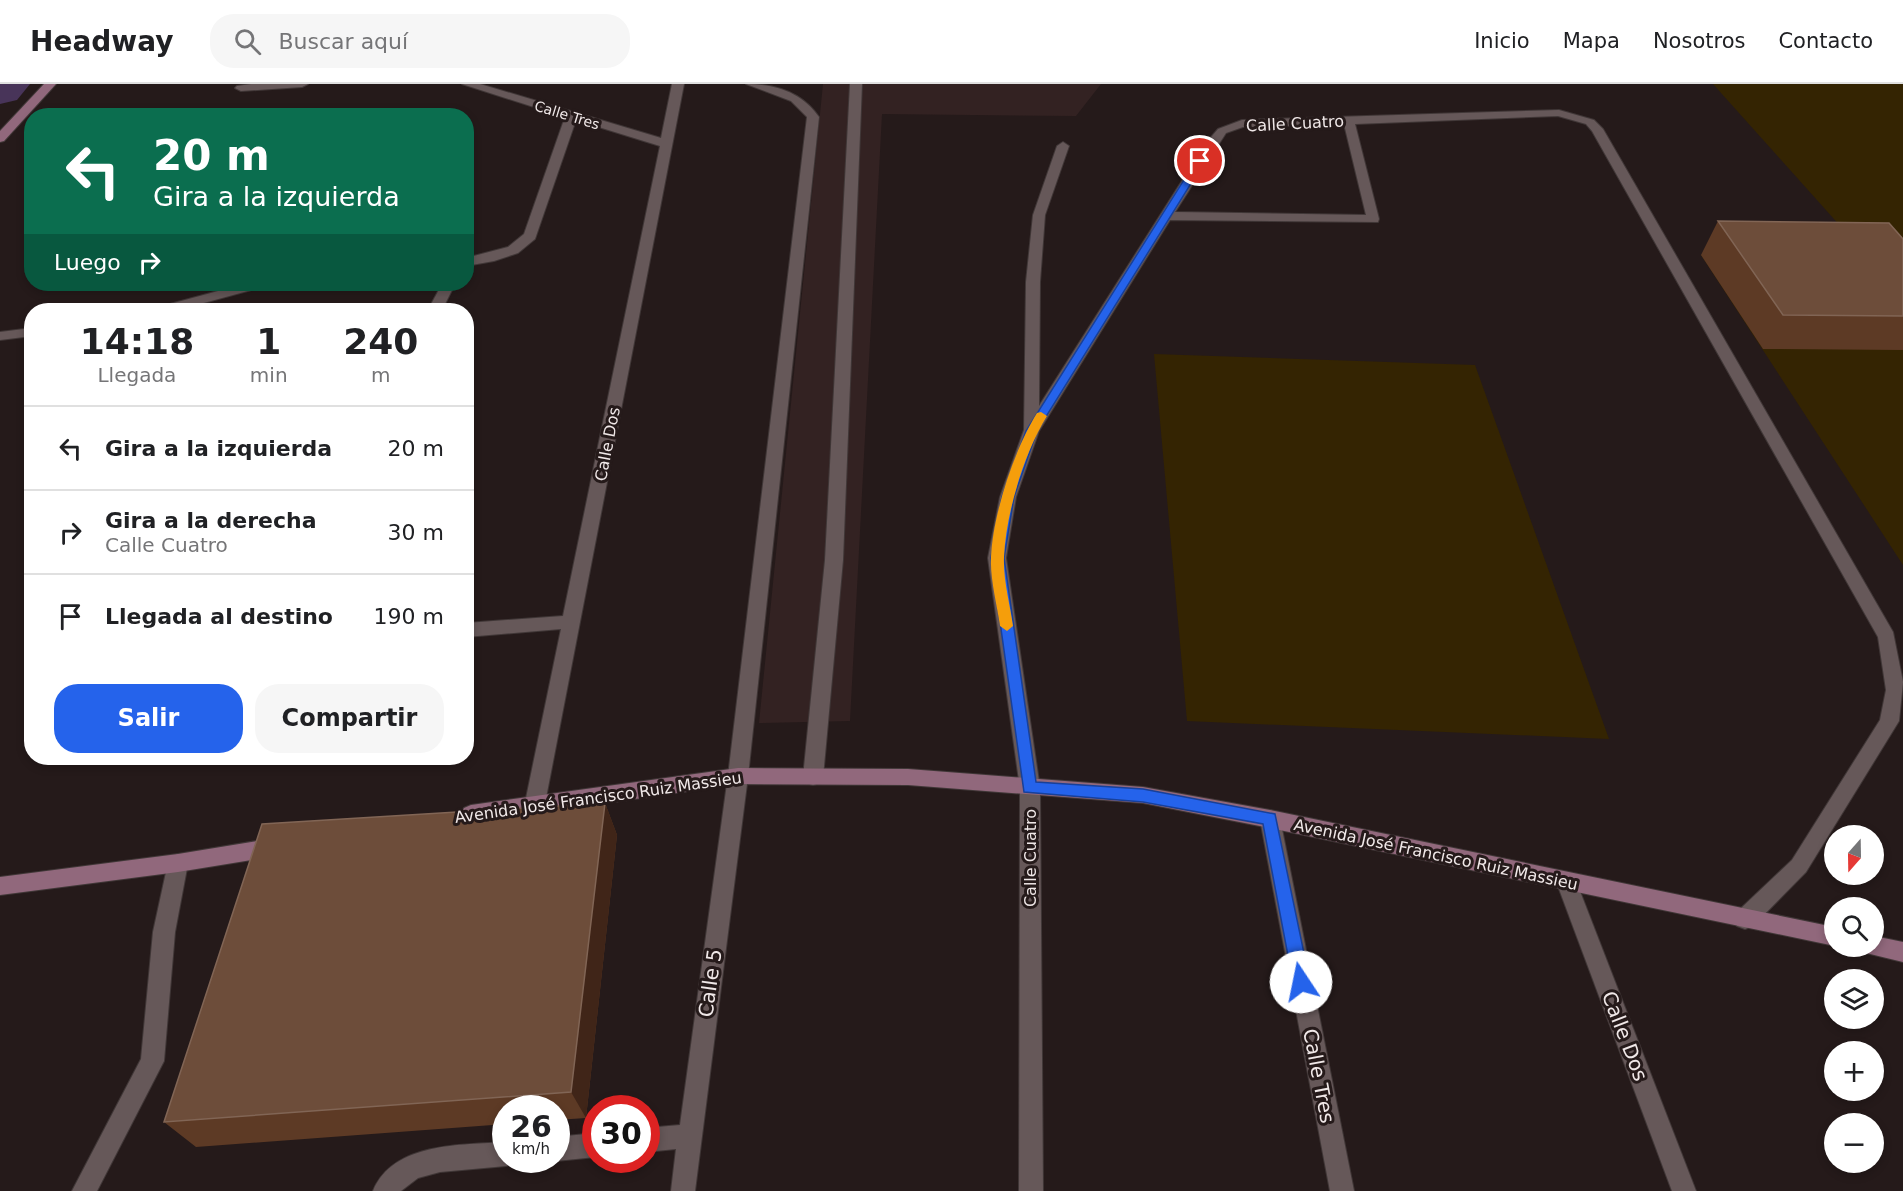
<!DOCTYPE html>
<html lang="es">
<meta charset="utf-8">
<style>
:root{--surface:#fff;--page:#f6f6f6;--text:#202124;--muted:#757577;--line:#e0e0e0;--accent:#2563eb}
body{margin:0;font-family:"DejaVu Sans",sans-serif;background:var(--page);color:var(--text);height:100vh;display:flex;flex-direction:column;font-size:22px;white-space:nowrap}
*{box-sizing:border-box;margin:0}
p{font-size:20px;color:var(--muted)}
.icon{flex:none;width:33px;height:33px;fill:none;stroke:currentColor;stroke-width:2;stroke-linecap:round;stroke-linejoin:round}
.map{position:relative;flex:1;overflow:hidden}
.sheet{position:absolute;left:24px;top:219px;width:450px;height:462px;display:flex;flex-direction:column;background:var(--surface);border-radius:24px;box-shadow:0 3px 9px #0003}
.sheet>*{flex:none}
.top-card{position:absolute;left:24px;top:24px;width:450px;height:183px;border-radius:24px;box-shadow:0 3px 9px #0003;background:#0b6e4f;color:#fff;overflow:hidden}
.needle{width:39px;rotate:200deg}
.tools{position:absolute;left:1824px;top:741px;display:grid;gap:12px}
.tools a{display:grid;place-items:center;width:60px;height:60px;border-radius:50%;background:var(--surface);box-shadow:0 3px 9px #0003;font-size:30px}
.speed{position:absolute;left:492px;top:1011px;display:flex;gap:12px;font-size:30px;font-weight:700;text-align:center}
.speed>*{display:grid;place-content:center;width:78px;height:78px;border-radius:50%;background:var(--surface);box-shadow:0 3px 9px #0003;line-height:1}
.speed small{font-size:15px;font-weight:400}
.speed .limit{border:9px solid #d22;background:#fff;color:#111}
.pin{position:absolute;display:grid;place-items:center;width:51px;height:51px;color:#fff;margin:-26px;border:3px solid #fff;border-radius:50%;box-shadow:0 2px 6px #0007}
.me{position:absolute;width:66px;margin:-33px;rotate:349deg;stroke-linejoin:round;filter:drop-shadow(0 0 4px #0008)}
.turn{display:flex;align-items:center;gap:21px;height:126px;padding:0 30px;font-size:27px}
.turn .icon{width:78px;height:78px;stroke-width:2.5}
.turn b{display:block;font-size:42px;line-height:51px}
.then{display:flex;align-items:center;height:57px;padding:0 30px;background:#0003;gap:12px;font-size:22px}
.eta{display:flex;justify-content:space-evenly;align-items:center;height:102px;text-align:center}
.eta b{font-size:36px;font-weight:600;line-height:42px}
.primary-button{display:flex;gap:12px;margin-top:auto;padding:12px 30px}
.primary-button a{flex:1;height:69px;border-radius:24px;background:var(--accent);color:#fff;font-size:24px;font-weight:600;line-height:69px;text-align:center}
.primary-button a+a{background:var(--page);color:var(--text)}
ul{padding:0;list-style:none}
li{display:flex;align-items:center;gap:18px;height:84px;padding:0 30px;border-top:2px solid var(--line)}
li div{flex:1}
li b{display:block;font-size:22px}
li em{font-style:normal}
header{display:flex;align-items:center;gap:36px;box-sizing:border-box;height:84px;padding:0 30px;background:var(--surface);border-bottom:2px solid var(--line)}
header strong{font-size:28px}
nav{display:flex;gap:33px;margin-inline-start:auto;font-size:21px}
.search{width:420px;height:54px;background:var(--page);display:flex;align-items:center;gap:15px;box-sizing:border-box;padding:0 21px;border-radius:24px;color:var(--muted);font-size:22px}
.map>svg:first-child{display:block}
.built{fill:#322}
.green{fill:#342402}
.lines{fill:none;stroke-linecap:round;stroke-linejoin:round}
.river{fill:#483459;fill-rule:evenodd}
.lane-casing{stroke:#403737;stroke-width:2}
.street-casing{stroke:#403737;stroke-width:2}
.secondary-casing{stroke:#403737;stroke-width:2}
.lane{fill:#665859;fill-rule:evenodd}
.street{fill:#665859;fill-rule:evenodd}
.secondary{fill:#91687c;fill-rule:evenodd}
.wall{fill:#5d3a25}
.shaded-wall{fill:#402518}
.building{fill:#6d4d3a;stroke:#816555;stroke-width:1.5}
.route{fill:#2563eb;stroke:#184099;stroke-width:1.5}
.slow{fill:#f59e0b}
.labels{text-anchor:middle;stroke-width:6;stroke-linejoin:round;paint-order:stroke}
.far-street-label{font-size:14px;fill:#f0e8e8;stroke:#251a1a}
.street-label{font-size:16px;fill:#f0e8e8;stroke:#251a1a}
.near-street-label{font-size:20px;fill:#f0e8e8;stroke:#251a1a}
</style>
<header>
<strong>Headway</strong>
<div class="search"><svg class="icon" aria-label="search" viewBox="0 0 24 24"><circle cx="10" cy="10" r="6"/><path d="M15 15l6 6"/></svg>Buscar aquí</div>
<nav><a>Inicio</a><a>Mapa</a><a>Nosotros</a><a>Contacto</a></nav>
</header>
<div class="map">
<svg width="1903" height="1107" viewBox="0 0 1903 1107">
<rect width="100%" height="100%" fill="#251a1a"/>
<path class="built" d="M 823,0 L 1101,0 L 1076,32 L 882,30 L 850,637 L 759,639 Z"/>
<g class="green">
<path d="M 1713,0 L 1903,0 L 1903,481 L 1701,171 L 1868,173 Z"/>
<path d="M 1154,270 L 1475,281 L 1609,655 L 1187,637 Z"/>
</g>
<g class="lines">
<path class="river" d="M 0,0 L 30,0 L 17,16 L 0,20 Z"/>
<g class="lane-casing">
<g id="lane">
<path d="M 850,0 L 862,0 L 843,476 L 823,693 L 820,699 L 813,701 L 806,699 L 803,693 L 825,476 Z"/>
<path d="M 178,770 L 185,773 L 188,779 L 175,848 L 164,977 L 97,1107 L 72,1107 L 141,975 L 153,848 L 168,779 L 171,773 Z"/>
</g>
</g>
<g class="street-casing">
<g id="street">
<path d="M 251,0 L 308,0 L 302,3 L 241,7 L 235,4 L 237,2 Z"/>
<path d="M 462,0 L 480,0 L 661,54 L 672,0 L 684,0 L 545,719 L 542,725 L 535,727 L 528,725 L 525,719 L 561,545 L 466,553 L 466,539 L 563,532 L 660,62 L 576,36 L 535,155 L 518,169 L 494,177 L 466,182 L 466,174 L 508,163 L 524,150 L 565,33 Z"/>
<path d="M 746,0 C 775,0 802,8 819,33 L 748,692 L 695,1107 L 671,1107 L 676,1065 L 646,1068 L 646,1044 L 680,1041 L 728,692 L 807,33 L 791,17 Z"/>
<path d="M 1559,26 L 1594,36 L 1603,45 L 1893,548 L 1903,598 L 1899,637 L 1806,788 L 1753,842 L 1745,845 L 1737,842 L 1734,835 L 1737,828 L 1792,776 L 1880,636 L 1886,606 L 1878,553 L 1592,47 L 1586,40 L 1558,32 L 1355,40 L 1379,135 L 1378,138 L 1170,136 L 1039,347 L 1016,413 L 1006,474 L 1040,704 L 1043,1107 L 1019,1107 L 1020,704 L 988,474 L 1000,413 L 1024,346 L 1026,198 L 1033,131 L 1057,62 L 1063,58 L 1069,62 L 1045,131 L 1040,198 L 1039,322 L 1206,59 L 1218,45 L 1242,36 ZM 1344,40 L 1366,131 L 1175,128 L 1226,49 L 1243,43 Z"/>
<path d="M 244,200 L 264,200 L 262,203 L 178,226 L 157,226 L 159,223 Z"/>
<path d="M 442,200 L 455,200 L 442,226 L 428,226 Z"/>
<path d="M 32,244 L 32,252 L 0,256 L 0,248 Z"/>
<path d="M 1270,726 L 1277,729 L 1280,735 L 1354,1107 L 1330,1107 L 1260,735 L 1263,729 Z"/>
<path d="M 1566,788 L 1573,790 L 1576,797 L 1696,1107 L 1672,1107 L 1556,797 L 1559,790 Z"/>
<path d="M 596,1049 L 596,1073 L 556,1077 L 552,1076 L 556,1076 L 556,1053 Z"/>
<path d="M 506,1058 L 506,1076 L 516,1076 L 515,1079 L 506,1082 L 440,1088 L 418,1094 L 401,1107 L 373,1107 C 393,1058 462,1061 506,1058 Z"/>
</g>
</g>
<g class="secondary-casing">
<g id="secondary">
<path d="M 44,0 L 56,0 L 4,57 L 0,58 L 0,47 Z"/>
<path d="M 738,684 L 908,685 L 1143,703 L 1270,726 L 1834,843 L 1835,862 L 1270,744 L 1143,719 L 908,701 L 738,700 L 471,739 L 464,736 L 461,730 L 464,724 L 471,721 Z"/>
<path d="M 275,754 L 282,757 L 285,763 L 282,769 L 275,772 L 178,788 L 0,811 L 0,793 L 178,770 Z"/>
<path d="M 1874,852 L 1903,858 L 1903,878 L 1866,869 L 1863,862 L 1874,862 Z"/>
</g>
</g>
<use href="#lane" class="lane"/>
<use href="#street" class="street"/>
<use href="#secondary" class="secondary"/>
</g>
<g class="wall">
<path d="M 1718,137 L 1903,155 L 1903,266 L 1763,265 L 1701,171 Z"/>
<path d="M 605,719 L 617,751 L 586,1034 L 556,1036 L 556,1024 L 506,1024 L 506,1040 L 196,1063 L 164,1038 Z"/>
</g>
<path class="shaded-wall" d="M 605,719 L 617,751 L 586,1034 L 571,1008 Z"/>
<g class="building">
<path d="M 1718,137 L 1889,139 L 1903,155 L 1903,232 L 1783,231 Z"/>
<path d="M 605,719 L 571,1008 L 164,1038 L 262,740 Z"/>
</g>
<path class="route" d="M 1197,75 L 1205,77 L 1037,347 L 1014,413 L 1004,474 L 1036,698 L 1143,705 L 1275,730 L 1310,898 L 1307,903 L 1301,905 L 1295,903 L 1293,898 L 1263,740 L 1143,718 L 1024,708 L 991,474 L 1002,413 L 1026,347 Z"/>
<path class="slow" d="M 1041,328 L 1047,332 C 1024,369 1006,429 1004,473 C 1003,495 1010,520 1013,542 L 1007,547 L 1000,542 C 997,520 990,495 991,473 C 993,430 1014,366 1037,329 Z"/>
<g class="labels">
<g class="far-street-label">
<text transform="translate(567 31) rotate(17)" y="5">Calle Tres</text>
</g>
<g class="street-label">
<text transform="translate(1295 39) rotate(-3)" y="6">Calle Cuatro</text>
<text transform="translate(607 360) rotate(-79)" y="6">Calle Dos</text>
<text transform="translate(598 713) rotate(-8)" y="6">Avenida José Francisco Ruiz Massieu</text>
<text transform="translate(1436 770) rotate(12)" y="6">Avenida José Francisco Ruiz Massieu</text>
<text transform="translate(1030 774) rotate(-90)" y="6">Calle Cuatro</text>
</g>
<g class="near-street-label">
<text transform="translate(710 899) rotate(-82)" y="7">Calle 5</text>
<text transform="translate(1625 952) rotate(69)" y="7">Calle Dos</text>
<text transform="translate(1319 992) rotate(79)" y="7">Calle Tres</text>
</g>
</g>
</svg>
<div class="tools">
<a><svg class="needle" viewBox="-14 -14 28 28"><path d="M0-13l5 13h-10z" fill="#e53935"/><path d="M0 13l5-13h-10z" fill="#757577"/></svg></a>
<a><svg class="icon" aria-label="search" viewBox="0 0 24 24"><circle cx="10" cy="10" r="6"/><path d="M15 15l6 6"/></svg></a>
<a><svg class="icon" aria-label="layers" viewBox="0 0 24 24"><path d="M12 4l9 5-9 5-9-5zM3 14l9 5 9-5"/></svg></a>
<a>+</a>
<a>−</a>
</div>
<div class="speed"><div>26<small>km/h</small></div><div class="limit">30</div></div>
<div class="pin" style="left:1200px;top:77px;background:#d93025"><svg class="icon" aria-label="arrive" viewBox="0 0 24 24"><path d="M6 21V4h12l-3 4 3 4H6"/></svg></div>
<svg class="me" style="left:1301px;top:898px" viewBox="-20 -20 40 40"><circle r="19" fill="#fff"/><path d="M0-13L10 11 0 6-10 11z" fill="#2563eb"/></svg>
<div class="top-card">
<div class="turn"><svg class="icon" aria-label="left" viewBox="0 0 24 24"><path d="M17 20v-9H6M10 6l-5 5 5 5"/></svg><div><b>20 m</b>Gira a la izquierda</div></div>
<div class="then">Luego<svg class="icon" aria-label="right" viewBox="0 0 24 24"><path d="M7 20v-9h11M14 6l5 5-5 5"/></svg></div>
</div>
<section class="sheet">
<div class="eta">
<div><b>14:18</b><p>Llegada</p></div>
<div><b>1</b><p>min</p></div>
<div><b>240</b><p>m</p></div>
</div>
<ul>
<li><svg class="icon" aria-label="left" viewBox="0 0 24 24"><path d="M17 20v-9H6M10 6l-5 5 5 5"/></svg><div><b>Gira a la izquierda</b></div><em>20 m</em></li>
<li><svg class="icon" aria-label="right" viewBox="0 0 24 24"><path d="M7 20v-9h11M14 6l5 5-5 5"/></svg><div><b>Gira a la derecha</b><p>Calle Cuatro</p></div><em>30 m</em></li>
<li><svg class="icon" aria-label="arrive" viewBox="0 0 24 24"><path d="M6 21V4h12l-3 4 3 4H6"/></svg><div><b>Llegada al destino</b></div><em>190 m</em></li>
</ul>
<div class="primary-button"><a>Salir</a><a>Compartir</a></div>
</section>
</div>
